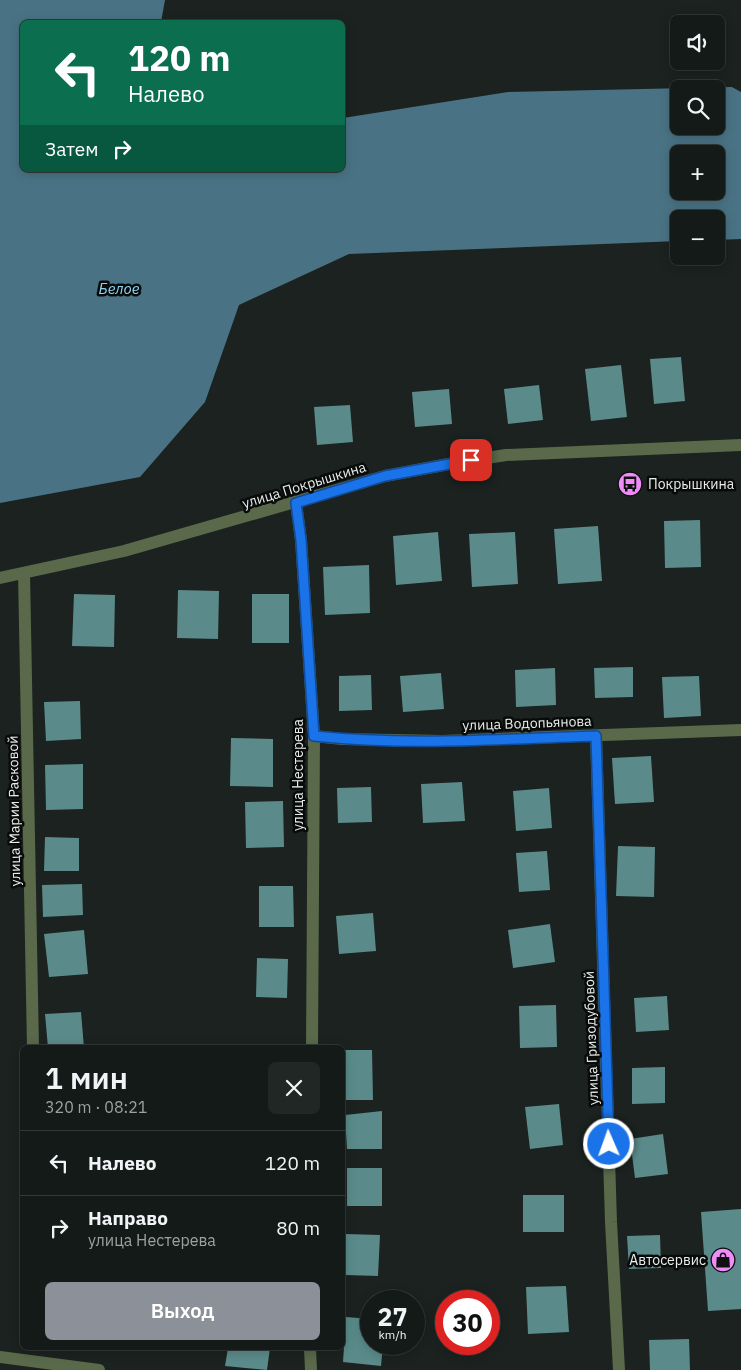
<!DOCTYPE html>
<html lang="ru">
<meta charset="utf-8">
<style>
:root{--surface:#141a17;--page:#212724;--text:#f1f3f6;--muted:#9da1a1;--line:#333836;--accent:#8c9099}
body{margin:0;font-family:"IBM Plex Sans",sans-serif;background:var(--page);color:var(--text);height:100vh;display:flex;flex-direction:column;font-size:19px;white-space:nowrap}
*{box-sizing:border-box;margin:0}
p{font-size:16px;color:var(--muted)}
.icon{flex:none;width:28px;height:28px;fill:none;stroke:currentColor;stroke-width:2;stroke-linecap:round;stroke-linejoin:round}
.map{position:relative;flex:1;overflow:hidden}
.drawer{position:absolute;left:20px;top:1045px;width:325px;height:305px;display:flex;flex-direction:column;background:var(--surface);border-radius:8px;box-shadow:0 2px 12px #0003,0 0 0 1px var(--line)}
.drawer>*{flex:none}
.top-card{position:absolute;left:20px;top:20px;width:325px;height:152px;border-radius:8px;box-shadow:0 2px 12px #0003,0 0 0 1px var(--line);background:#0b6e4f;color:#fff;overflow:hidden}
.buttons{position:absolute;left:670px;top:15px;display:grid;gap:10px}
.buttons a{display:grid;place-items:center;width:55px;height:55px;border-radius:8px;background:var(--surface);box-shadow:0 2px 12px #0003,0 0 0 1px var(--line);font-size:25px}
.speed{position:absolute;left:360px;top:1290px;display:flex;gap:10px;font-size:25px;font-weight:700;text-align:center}
.speed>*{display:grid;place-content:center;width:65px;height:65px;border-radius:50%;background:var(--surface);box-shadow:0 2px 12px #0003,0 0 0 1px var(--line);line-height:1}
.speed small{font-size:12px;font-weight:400}
.speed .limit{border:8px solid #d22;background:#fff;color:#111}
.pin{position:absolute;display:grid;place-items:center;width:42px;height:42px;color:#fff;margin:-21px;border-radius:10px;box-shadow:0 2px 8px #0006}
.me{position:absolute;width:55px;margin:-28px;rotate:358deg;stroke-linejoin:round;filter:drop-shadow(0 0 4px #0008)}
.turn{display:flex;align-items:center;gap:18px;height:105px;padding:0 25px;font-size:22px}
.turn .icon{width:65px;height:65px;stroke-width:2.5}
.turn b{display:block;font-size:35px;line-height:42px}
.then{display:flex;align-items:center;height:48px;padding:0 25px;background:#0003;gap:10px;font-size:19px}
.round{display:grid;place-items:center;flex:none;width:52px;height:52px;border-radius:8px;background:var(--page)}
.headline{display:flex;align-items:center;justify-content:space-between;height:85px;padding:0 25px}
h1{font-size:30px;font-weight:600;line-height:38px}
.primary-button{display:flex;gap:10px;margin-top:auto;padding:10px 25px}
.primary-button a{flex:1;height:58px;border-radius:8px;background:var(--accent);color:#fff;font-size:20px;font-weight:600;line-height:58px;text-align:center}
ul{padding:0;list-style:none}
li{display:flex;align-items:center;gap:15px;height:65px;padding:0 25px;border-top:1px solid var(--line)}
li div{flex:1}
li b{display:block;font-size:19px}
li em{font-style:normal}
.map>svg:first-child{display:block}
.water{fill:#497384;fill-rule:evenodd}
.building{fill:#5a8b8a}
.lines{fill:none;stroke-linecap:round;stroke-linejoin:round}
.minor{stroke:#59694a;stroke-width:12}
.tertiary{stroke:#59694a;stroke-width:12}
.route-casing{stroke:#114b97;stroke-width:12}
.route{stroke:#1a73e8;stroke-width:9}
.labels{text-anchor:middle;stroke-width:5;stroke-linejoin:round;paint-order:stroke}
.poi-label{font-size:14px;fill:#e9eeeb;stroke:#080b09;text-anchor:start}
.street-label{font-size:14px;fill:#e9eeeb;stroke:#080b09}
.water-label{font-size:15px;font-style:italic;fill:#8ed6f5;stroke:#080b09}
</style>
<div class="map">
<svg width="741" height="1370" viewBox="0 0 741 1370">
<rect width="100%" height="100%" fill="#1b221f"/>
<path class="water" d="M 0,0 L 165,0 L 161,22 L 22,22 L 22,170 L 342,170 L 343,118 L 508,92 L 732,87 L 741,92 L 741,239 L 716,240 L 716,219 L 679,219 L 679,241 L 349,254 L 239,305 L 205,402 L 140,477 L 0,503 ZM 679,89 L 716,89 L 716,126 L 679,126 ZM 679,154 L 716,154 L 716,191 L 679,191 Z"/>
<g class="building">
<path d="M 681,357 L 685,401 L 654,404 L 650,359 Z"/>
<path d="M 621,365 L 627,417 L 591,421 L 585,369 Z"/>
<path d="M 539,385 L 543,420 L 508,424 L 504,389 Z"/>
<path d="M 449,389 L 452,424 L 415,427 L 412,392 Z"/>
<path d="M 350,405 L 353,442 L 317,445 L 314,407 Z"/>
<path d="M 700,520 L 701,567 L 665,568 L 664,521 Z"/>
<path d="M 598,526 L 602,581 L 558,584 L 554,529 Z"/>
<path d="M 438,532 L 442,581 L 396,585 L 393,536 Z"/>
<path d="M 515,532 L 518,584 L 472,587 L 469,534 Z"/>
<path d="M 369,565 L 370,613 L 325,615 L 323,567 Z"/>
<path d="M 178,590 L 219,591 L 218,639 L 177,638 Z"/>
<path d="M 74,594 L 115,595 L 114,647 L 72,646 Z"/>
<rect x="252" y="594" width="37" height="49"/>
<path d="M 633,667 L 633,697 L 595,698 L 594,668 Z"/>
<path d="M 555,668 L 556,705 L 516,707 L 515,670 Z"/>
<path d="M 441,673 L 444,709 L 403,712 L 400,676 Z"/>
<path d="M 371,675 L 372,710 L 339,711 L 339,676 Z"/>
<path d="M 699,676 L 701,716 L 664,718 L 662,677 Z"/>
<path d="M 80,701 L 81,739 L 46,741 L 44,702 Z"/>
<path d="M 231,738 L 273,739 L 273,787 L 230,786 Z"/>
<path d="M 651,756 L 654,802 L 615,804 L 612,758 Z"/>
<path d="M 83,764 L 83,809 L 46,810 L 45,765 Z"/>
<path d="M 462,782 L 465,821 L 423,823 L 421,784 Z"/>
<path d="M 371,787 L 372,822 L 338,823 L 337,788 Z"/>
<path d="M 549,788 L 552,828 L 516,831 L 513,791 Z"/>
<path d="M 283,801 L 284,847 L 246,848 L 245,802 Z"/>
<path d="M 45,837 L 79,838 L 79,871 L 44,871 Z"/>
<path d="M 618,846 L 655,847 L 654,897 L 616,896 Z"/>
<path d="M 547,851 L 550,890 L 519,892 L 516,853 Z"/>
<path d="M 82,884 L 83,915 L 43,917 L 42,885 Z"/>
<path d="M 259,886 L 293,886 L 294,927 L 259,927 Z"/>
<path d="M 373,913 L 376,951 L 339,954 L 336,916 Z"/>
<path d="M 550,924 L 555,962 L 513,968 L 508,930 Z"/>
<path d="M 84,930 L 88,974 L 49,977 L 44,934 Z"/>
<path d="M 257,958 L 288,959 L 287,998 L 256,997 Z"/>
<path d="M 667,996 L 669,1030 L 636,1032 L 634,998 Z"/>
<path d="M 556,1005 L 557,1047 L 520,1048 L 519,1006 Z"/>
<path d="M 81,1012 L 84,1048 L 48,1048 L 45,1014 Z"/>
<path d="M 342,1050 L 372,1050 L 373,1100 L 342,1100 Z"/>
<path d="M 665,1067 L 665,1103 L 632,1104 L 632,1068 Z"/>
<path d="M 559,1104 L 563,1145 L 530,1149 L 525,1107 Z"/>
<path d="M 382,1111 L 382,1149 L 347,1149 L 345,1115 Z"/>
<path d="M 663,1134 L 668,1174 L 635,1178 L 630,1139 Z"/>
<rect x="347" y="1168" width="35" height="38"/>
<rect x="523" y="1195" width="41" height="37"/>
<path d="M 741,1209 L 741,1309 L 708,1311 L 701,1212 Z"/>
<path d="M 346,1234 L 380,1235 L 378,1276 L 345,1275 Z"/>
<path d="M 660,1235 L 661,1268 L 629,1269 L 627,1236 Z"/>
<path d="M 566,1286 L 569,1332 L 528,1334 L 526,1287 Z"/>
<path d="M 346,1317 L 371,1319 L 371,1344 L 383,1344 L 381,1366 L 343,1362 Z"/>
<path d="M 689,1339 L 690,1370 L 650,1370 L 649,1340 Z"/>
<path d="M 228,1348 L 270,1348 L 267,1370 L 225,1366 Z"/>
</g>
<g class="lines">
<g class="minor">
<path d="M 296,503 L 301,540 L 314,736 L 312,1048"/>
<path d="M 24,573 L 33,1048"/>
<path d="M 314,736 L 342,739 L 442,741 L 741,730"/>
<path d="M 596,736 L 611,1222 L 619,1370"/>
<path d="M 310,1348 L 311,1370"/>
<path d="M 0,1357 L 99,1370"/>
</g>
<path class="tertiary" d="M 0,578 L 124,551 L 385,476 L 454,463 L 506,455 L 741,445"/>
</g>
<g class="lines">
<g class="route-casing">
<path id="route" d="M 471,460 L 385,476 L 296,503 L 301,540 L 314,736 C 408,746 503,739 596,736 L 609,1144"/>
</g>
<use href="#route" class="route"/>
</g>
<defs>
<g id="bus-disc" transform="scale(1.25)"><circle r="9.5" fill="#ee8cf8" stroke="#080b09"/><path d="M-5-6H5V4H4V6H2V4H-2V6H-4V4H-5ZM-3.5-4V0h7V-4ZM-3.5 1.2v1.5H-2V1.2ZM2 1.2v1.5H3.5V1.2Z" fill="#111"/></g>
<g id="shop-disc" transform="scale(1.25)"><circle r="9.5" fill="#ee8cf8" stroke="#080b09"/><path d="M-5-2.5h2.3a2.7 3.5 0 0 1 5.4 0H5L5.5 6h-11ZM-1.5-2.5h3a1.5 2.3 0 0 0-3 0Z" fill="#111"/></g>
</defs>
<g fill-rule="evenodd">
<use href="#bus-disc" x="630" y="484"/>
<use href="#shop-disc" x="723" y="1260"/>
</g>
<g class="labels">
<g class="poi-label">
<text x="648" y="489">Покрышкина</text>
<text x="706" y="1265" text-anchor="end">Автосервис</text>
</g>
<g class="street-label">
<text transform="translate(304 485) rotate(-17)" y="5">улица Покрышкина</text>
<text transform="translate(527 723) rotate(-2)" y="5">улица Водопьянова</text>
<text transform="translate(298 775) rotate(-90)" y="5">улица Нестерева</text>
<text transform="translate(14 811) rotate(-91)" y="5">улица Марии Расковой</text>
<text transform="translate(591 1038) rotate(-92)" y="5">улица Гризодубовой</text>
</g>
<g class="water-label">
<text x="119" y="294">Белое</text>
</g>
</g>
</svg>
<div class="buttons">
<a><svg class="icon" aria-label="sound" viewBox="0 0 24 24"><path d="M4 9h4l5-4v14l-5-4H4zM17 9q2 3 0 6"/></svg></a>
<a><svg class="icon" aria-label="search" viewBox="0 0 24 24"><circle cx="10" cy="10" r="6"/><path d="M15 15l6 6"/></svg></a>
<a>+</a>
<a>−</a>
</div>
<div class="speed"><div>27<small>km/h</small></div><div class="limit">30</div></div>
<div class="pin" style="left:471px;top:460px;background:#d93025"><svg class="icon" aria-label="arrive" viewBox="0 0 24 24"><path d="M6 21V4h12l-3 4 3 4H6"/></svg></div>
<svg class="me" style="left:609px;top:1144px" viewBox="-20 -20 40 40"><circle r="17" fill="#1a73e8" stroke="#fff" stroke-width="3"/><path d="M0-11L8 9 0 5-8 9z" fill="#fff"/></svg>
<div class="top-card">
<div class="turn"><svg class="icon" aria-label="left" viewBox="0 0 24 24"><path d="M17 20v-9H6M10 6l-5 5 5 5"/></svg><div><b>120 m</b>Налево</div></div>
<div class="then">Затем<svg class="icon" aria-label="right" viewBox="0 0 24 24"><path d="M7 20v-9h11M14 6l5 5-5 5"/></svg></div>
</div>
<section class="drawer">
<div class="headline"><div><h1>1 мин</h1><p>320 m · 08:21</p></div><a class="round"><svg class="icon" aria-label="close" viewBox="0 0 24 24"><path d="M6 6l12 12M18 6L6 18"/></svg></a></div>
<ul>
<li><svg class="icon" aria-label="left" viewBox="0 0 24 24"><path d="M17 20v-9H6M10 6l-5 5 5 5"/></svg><div><b>Налево</b></div><em>120 m</em></li>
<li><svg class="icon" aria-label="right" viewBox="0 0 24 24"><path d="M7 20v-9h11M14 6l5 5-5 5"/></svg><div><b>Направо</b><p>улица Нестерева</p></div><em>80 m</em></li>
</ul>
<div class="primary-button"><a>Выход</a></div>
</section>
</div>
